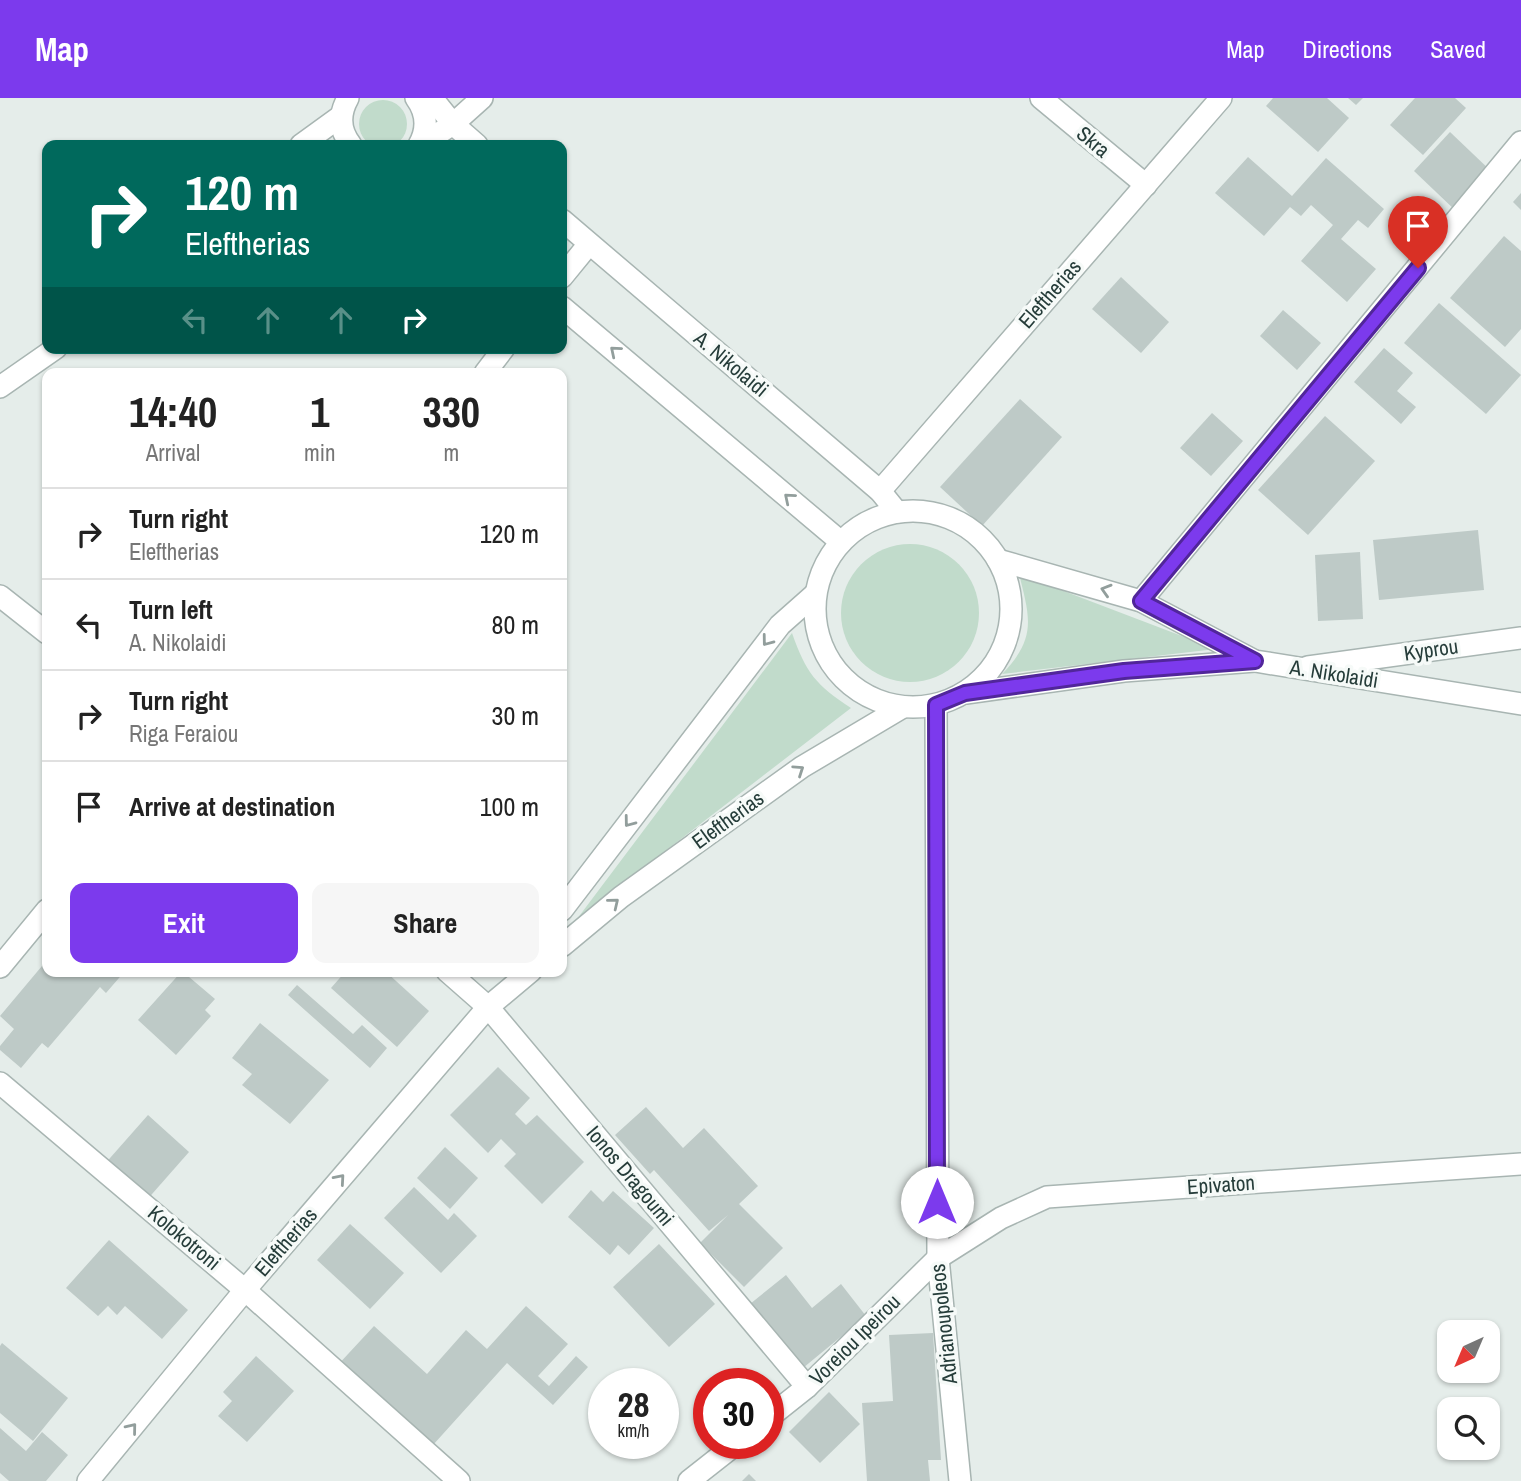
<!DOCTYPE html>
<style>
:root{--surface:#fff;--page:#f6f6f6;--text:#222;--muted:#767676;--line:#e0e0e0;--accent:#7c3aed}
body{margin:0;font-family:"Archivo Narrow",sans-serif;background:var(--page);color:var(--text);height:100vh;display:flex;flex-direction:column;font-size:26px;white-space:nowrap}
*{box-sizing:border-box;margin:0}
p{font-size:23px;color:var(--muted)}
.icon{flex:none;width:38px;height:38px;fill:none;stroke:currentColor;stroke-width:2;stroke-linecap:round;stroke-linejoin:round}
.map{position:relative;flex:1;overflow:hidden}
.details{position:absolute;left:42px;top:270px;width:525px;height:609px;display:flex;flex-direction:column;background:var(--surface);border-radius:14px;box-shadow:0 2px 5px #0004}
.details>*{flex:none}
.guide{position:absolute;left:42px;top:42px;width:525px;height:214px;border-radius:14px;box-shadow:0 2px 5px #0004;background:#00695c;color:#fff;overflow:hidden}
.needle{width:46px;rotate:224deg}
.fabs{position:absolute;left:1437px;top:1222px;display:grid;gap:14px}
.fabs a{display:grid;place-items:center;width:63px;height:63px;border-radius:14px;background:var(--surface);box-shadow:0 2px 5px #0004;font-size:35px}
.speed{position:absolute;left:588px;top:1270px;display:flex;gap:14px;font-size:35px;font-weight:700;text-align:center}
.speed>*{display:grid;place-content:center;width:91px;height:91px;border-radius:50%;background:var(--surface);box-shadow:0 2px 5px #0004;line-height:1}
.speed small{font-size:18px;font-weight:400}
.speed .limit{border:10px solid #d22;background:#fff;color:#111}
.pin{position:absolute;display:grid;place-items:center;width:60px;height:60px;color:#fff;margin:-72px -30px;border-radius:50% 50% 50% 0;rotate:-45deg;box-shadow:0 0 7px #0007}
.pin .icon{rotate:45deg}
.me{position:absolute;width:77px;margin:-38px;rotate:0deg;stroke-linejoin:round;filter:drop-shadow(0 0 5px #0008)}
.turn{display:flex;align-items:center;gap:24px;height:147px;padding:0 28px;font-size:32px}
.turn .icon{width:91px;height:91px;stroke-width:2.5}
.turn b{display:block;font-size:49px;line-height:60px}
.lanes{display:flex;align-items:center;height:66px;padding:0 28px;background:#0003;justify-content:center;gap:35px;direction:ltr}
.lanes .off{opacity:.35}
.eta{display:flex;justify-content:space-evenly;align-items:center;height:119px;text-align:center}
.eta b{font-size:42px;font-weight:700;line-height:49px}
.cta{display:flex;gap:14px;margin-top:auto;padding:14px 28px}
.cta a{flex:1;height:80px;border-radius:14px;background:var(--accent);color:#fff;font-size:28px;font-weight:700;line-height:80px;text-align:center}
.cta a+a{background:var(--page);color:var(--text)}
ul{padding:0;list-style:none}
li{display:flex;align-items:center;gap:21px;height:91px;padding:0 28px;border-top:2px solid var(--line)}
li div{flex:1}
li b{display:block;font-size:26px}
li em{font-style:normal}
header{display:flex;align-items:center;gap:42px;box-sizing:border-box;height:98px;padding:0 35px;background:var(--accent);color:#fff}
header strong{font-size:33px}
nav{display:flex;gap:38px;margin-inline-start:auto;font-size:24px}
.map>svg:first-child{display:block}
.green{fill:#c1dbcb}
.building{fill:#becac7}
.lines{fill:none;stroke-linecap:round;stroke-linejoin:round}
.minor-casing{stroke:#a8b5b2;stroke-width:24}
.tertiary-casing{stroke:#a8b5b2;stroke-width:24}
.minor{stroke:#fff;stroke-width:21}
.tertiary{stroke:#fff;stroke-width:21}
.oneway{stroke:#929e9c}
.route-casing{stroke:#51269a;stroke-width:18}
.route{stroke:#7c3aed;stroke-width:12}
.labels{text-anchor:middle;stroke-width:7;stroke-linejoin:round;paint-order:stroke}
.street-label{font-size:21px;fill:#263d3a;stroke:#f6faf8}
</style>
<header>
<strong>Map</strong>
<nav><a>Map</a><a>Directions</a><a>Saved</a></nav>
</header>
<div class="map">
<svg width="1521" height="1383" viewBox="0 0 1521 1383">
<rect width="100%" height="100%" fill="#e5edea"/>
<g class="green">
<circle cx="383" cy="26" r="24"/>
<circle cx="910" cy="515" r="69"/>
<path d="M 1019,476 L 1216,551 L 1002,576 C 1037,540 1030,520 1019,476 Z"/>
<path d="M 792,535 C 806,575 816,587 851,610 L 577,821 Z"/>
</g>
<g class="building">
<path d="M 1273,0 L 1327,0 L 1349,20 L 1318,54 L 1266,8 Z"/>
<path d="M 1348,0 L 1363,0 L 1356,7 Z"/>
<path d="M 1415,0 L 1455,0 L 1466,10 L 1423,57 L 1390,27 Z"/>
<path d="M 1450,34 L 1493,75 L 1457,114 L 1414,73 Z"/>
<path d="M 1248,59 L 1292,98 L 1326,60 L 1384,111 L 1368,130 L 1358,122 L 1341,141 L 1376,171 L 1347,204 L 1301,163 L 1333,127 L 1311,107 L 1301,118 L 1290,109 L 1264,138 L 1215,95 Z"/>
<path d="M 1521,95 L 1521,112 L 1513,104 Z"/>
<path d="M 1504,138 L 1521,153 L 1521,231 L 1505,249 L 1450,200 Z"/>
<path d="M 1121,179 L 1169,224 L 1141,255 L 1092,211 Z"/>
<path d="M 1439,205 L 1521,277 L 1486,316 L 1404,245 Z"/>
<path d="M 1283,212 L 1321,245 L 1297,272 L 1260,238 Z"/>
<path d="M 1384,250 L 1413,275 L 1397,293 L 1416,309 L 1401,326 L 1354,284 Z"/>
<path d="M 1020,301 L 1062,339 L 982,428 L 940,389 Z"/>
<path d="M 1212,315 L 1243,343 L 1211,378 L 1180,350 Z"/>
<path d="M 1325,318 L 1375,363 L 1308,437 L 1258,392 Z"/>
<path d="M 1478,432 L 1484,492 L 1379,502 L 1373,442 Z"/>
<path d="M 1360,454 L 1363,521 L 1318,523 L 1315,457 Z"/>
<path d="M 47,862 L 47,873 L 125,873 L 106,895 L 100,889 L 48,950 L 42,945 L 21,970 L 0,952 L 0,948 L 14,931 L 0,918 Z"/>
<path d="M 182,873 L 215,901 L 205,912 L 211,918 L 176,957 L 138,922 Z"/>
<path d="M 346,873 L 385,873 L 429,913 L 397,949 L 331,890 Z"/>
<path d="M 297,887 L 353,936 L 362,927 L 387,950 L 370,970 L 288,897 Z"/>
<path d="M 260,925 L 329,982 L 290,1026 L 242,987 L 252,976 L 232,960 Z"/>
<path d="M 498,969 L 530,1000 L 515,1016 L 526,1027 L 537,1017 L 584,1064 L 542,1106 L 504,1068 L 516,1056 L 501,1041 L 488,1055 L 450,1017 Z"/>
<path d="M 646,1009 L 683,1050 L 704,1030 L 758,1088 L 739,1106 L 783,1150 L 744,1189 L 700,1145 L 728,1117 L 709,1133 L 654,1072 L 650,1076 L 615,1037 Z"/>
<path d="M 148,1017 L 189,1054 L 145,1104 L 103,1068 Z"/>
<path d="M 445,1049 L 478,1080 L 450,1111 L 417,1080 Z"/>
<path d="M 414,1089 L 448,1122 L 454,1115 L 477,1138 L 441,1175 L 384,1120 Z"/>
<path d="M 591,1092 L 603,1104 L 613,1093 L 654,1130 L 629,1157 L 618,1147 L 610,1157 L 568,1119 Z"/>
<path d="M 350,1126 L 404,1175 L 370,1211 L 317,1162 Z"/>
<path d="M 109,1142 L 188,1212 L 162,1241 L 125,1208 L 117,1217 L 108,1208 L 98,1218 L 66,1190 Z"/>
<path d="M 659,1146 L 715,1206 L 669,1249 L 613,1189 Z"/>
<path d="M 786,1177 L 812,1210 L 841,1186 L 866,1218 L 803,1270 L 750,1206 Z"/>
<path d="M 526,1208 L 568,1246 L 538,1278 L 549,1288 L 576,1258 L 588,1269 L 553,1307 L 507,1265 L 433,1347 L 382,1300 L 376,1306 L 336,1269 L 374,1228 L 427,1276 L 466,1232 L 487,1251 Z"/>
<path d="M 933,1235 L 941,1362 L 928,1362 L 930,1383 L 867,1383 L 862,1305 L 893,1303 L 889,1237 Z"/>
<path d="M 2,1245 L 68,1300 L 33,1343 L 0,1315 L 0,1248 Z"/>
<path d="M 256,1258 L 294,1293 L 247,1344 L 218,1318 L 232,1303 L 223,1294 Z"/>
<path d="M 829,1294 L 860,1326 L 820,1365 L 789,1334 Z"/>
<path d="M 0,1330 L 26,1353 L 42,1334 L 68,1357 L 46,1383 L 9,1383 L 0,1375 Z"/>
<path d="M 749,1376 L 756,1383 L 742,1383 Z"/>
</g>
<g class="lines">
<g class="minor-casing">
<g id="minor">
<path d="M 1041,0 L 1146,87"/>
<path d="M 562,179 L 589,146"/>
<path d="M 562,209 L 841,444"/>
<path d="M 485,275 L 504,250"/>
<path d="M 880,393 L 1221,0"/>
<path d="M 0,498 L 47,535"/>
<path d="M 1141,503 L 1521,44"/>
<path d="M 1308,569 L 1521,540"/>
<path d="M 936,607 L 938,1160 L 960,1383"/>
<path d="M 0,869 L 47,812"/>
<path d="M 447,873 L 488,909 L 807,1289"/>
<path d="M 0,985 L 245,1192 L 459,1383"/>
<path d="M 768,1320 L 807,1289 L 938,1160 L 1001,1120 L 1047,1099 L 1521,1066"/>
<path d="M 689,1383 L 736,1346"/>
</g>
</g>
<g class="tertiary-casing">
<g id="tertiary">
<path d="M 348,0 C 339,16 339,32 351,47"/>
<path d="M 416,0 C 427,15 428,31 419,47"/>
<path d="M 432,0 L 453,26 L 477,47"/>
<path d="M 301,47 L 341,18"/>
<path d="M 421,47 L 453,26 L 482,0"/>
<path d="M 562,122 L 880,393 L 897,414"/>
<path d="M 0,289 L 56,250"/>
<circle cx="913" cy="511" r="98"/>
<path d="M 998,462 L 1141,503 L 1255,563 L 1521,606"/>
<path d="M 966,595 L 1124,573 L 1255,563"/>
<path d="M 562,812 L 780,527 L 815,496"/>
<path d="M 562,848 L 621,799 L 802,669 L 903,609"/>
<path d="M 88,1383 L 245,1192 L 488,909 L 531,873"/>
</g>
</g>
<use href="#minor" class="minor"/>
<use href="#tertiary" class="tertiary"/>
</g>
<defs><path id="oneway-chevron" d="M-2-3.5L2.5 0L-2 3.5" fill="none" stroke-width="1.6" stroke-linecap="round" stroke-linejoin="round" transform="scale(1.75)"/></defs>
<g class="oneway">
<use href="#oneway-chevron" transform="translate(615 253) rotate(-140)"/>
<use href="#oneway-chevron" transform="translate(789 400) rotate(-140)"/>
<use href="#oneway-chevron" transform="translate(1106 492) rotate(-163)"/>
<use href="#oneway-chevron" transform="translate(767 543) rotate(127)"/>
<use href="#oneway-chevron" transform="translate(799 672) rotate(-34)"/>
<use href="#oneway-chevron" transform="translate(629 724) rotate(127)"/>
<use href="#oneway-chevron" transform="translate(614 805) rotate(-39)"/>
<use href="#oneway-chevron" transform="translate(340 1081) rotate(-49)"/>
<use href="#oneway-chevron" transform="translate(132 1330) rotate(-51)"/>
</g>
<g class="lines">
<g class="route-casing">
<path id="route" d="M 937,1104 L 936,607 L 965,595 L 1124,573 L 1255,563 L 1141,503 L 1418,170"/>
</g>
<use href="#route" class="route"/>
</g>
<g class="labels">
<g class="street-label">
<text transform="translate(1093 44) rotate(40)" y="7">Skra</text>
<text transform="translate(1050 196) rotate(-49)" y="7">Eleftherias</text>
<text transform="translate(731 266) rotate(40)" y="7">A. Nikolaidi</text>
<text transform="translate(1431 552) rotate(-8)" y="7">Kyprou</text>
<text transform="translate(1334 576) rotate(9)" y="7">A. Nikolaidi</text>
<text transform="translate(728 722) rotate(-36)" y="7">Eleftherias</text>
<text transform="translate(630 1078) rotate(50)" y="7">Ionos Dragoumi</text>
<text transform="translate(1221 1087) rotate(-4)" y="7">Epivaton</text>
<text transform="translate(184 1140) rotate(40)" y="7">Kolokotroni</text>
<text transform="translate(286 1144) rotate(-49)" y="7">Eleftherias</text>
<text transform="translate(944 1226) rotate(-96)" y="7">Adrianoupoleos</text>
<text transform="translate(855 1242) rotate(-45)" y="7">Voreiou Ipeirou</text>
</g>
</g>
</svg>
<div class="fabs">
<a><svg class="needle" viewBox="-14 -14 28 28"><path d="M0-13l5 13h-10z" fill="#e53935"/><path d="M0 13l5-13h-10z" fill="#767676"/></svg></a>
<a><svg class="icon" aria-label="search" viewBox="0 0 24 24"><circle cx="10" cy="10" r="6"/><path d="M15 15l6 6"/></svg></a>
</div>
<div class="speed"><div>28<small>km/h</small></div><div class="limit">30</div></div>
<div class="pin" style="left:1418px;top:170px;background:#d93025"><svg class="icon" aria-label="arrive" viewBox="0 0 24 24"><path d="M6 21V4h12l-3 4 3 4H6"/></svg></div>
<svg class="me" style="left:937px;top:1104px" viewBox="-20 -20 40 40"><circle r="19" fill="#fff"/><path d="M0-13L10 11 0 6-10 11z" fill="#7c3aed"/></svg>
<div class="guide">
<div class="turn"><svg class="icon" aria-label="right" viewBox="0 0 24 24"><path d="M7 20v-9h11M14 6l5 5-5 5"/></svg><div><b>120 m</b>Eleftherias</div></div>
<div class="lanes"><svg class="icon off" aria-label="left" viewBox="0 0 24 24"><path d="M17 20v-9H6M10 6l-5 5 5 5"/></svg><svg class="icon off" aria-label="ahead" viewBox="0 0 24 24"><path d="M12 20V5M6 11l6-6 6 6"/></svg><svg class="icon off" aria-label="ahead" viewBox="0 0 24 24"><path d="M12 20V5M6 11l6-6 6 6"/></svg><svg class="icon" aria-label="right" viewBox="0 0 24 24"><path d="M7 20v-9h11M14 6l5 5-5 5"/></svg></div>
</div>
<section class="details">
<div class="eta">
<div><b>14:40</b><p>Arrival</p></div>
<div><b>1</b><p>min</p></div>
<div><b>330</b><p>m</p></div>
</div>
<ul>
<li><svg class="icon" aria-label="right" viewBox="0 0 24 24"><path d="M7 20v-9h11M14 6l5 5-5 5"/></svg><div><b>Turn right</b><p>Eleftherias</p></div><em>120 m</em></li>
<li><svg class="icon" aria-label="left" viewBox="0 0 24 24"><path d="M17 20v-9H6M10 6l-5 5 5 5"/></svg><div><b>Turn left</b><p>A. Nikolaidi</p></div><em>80 m</em></li>
<li><svg class="icon" aria-label="right" viewBox="0 0 24 24"><path d="M7 20v-9h11M14 6l5 5-5 5"/></svg><div><b>Turn right</b><p>Riga Feraiou</p></div><em>30 m</em></li>
<li><svg class="icon" aria-label="arrive" viewBox="0 0 24 24"><path d="M6 21V4h12l-3 4 3 4H6"/></svg><div><b>Arrive at destination</b></div><em>100 m</em></li>
</ul>
<div class="cta"><a>Exit</a><a>Share</a></div>
</section>
</div>
